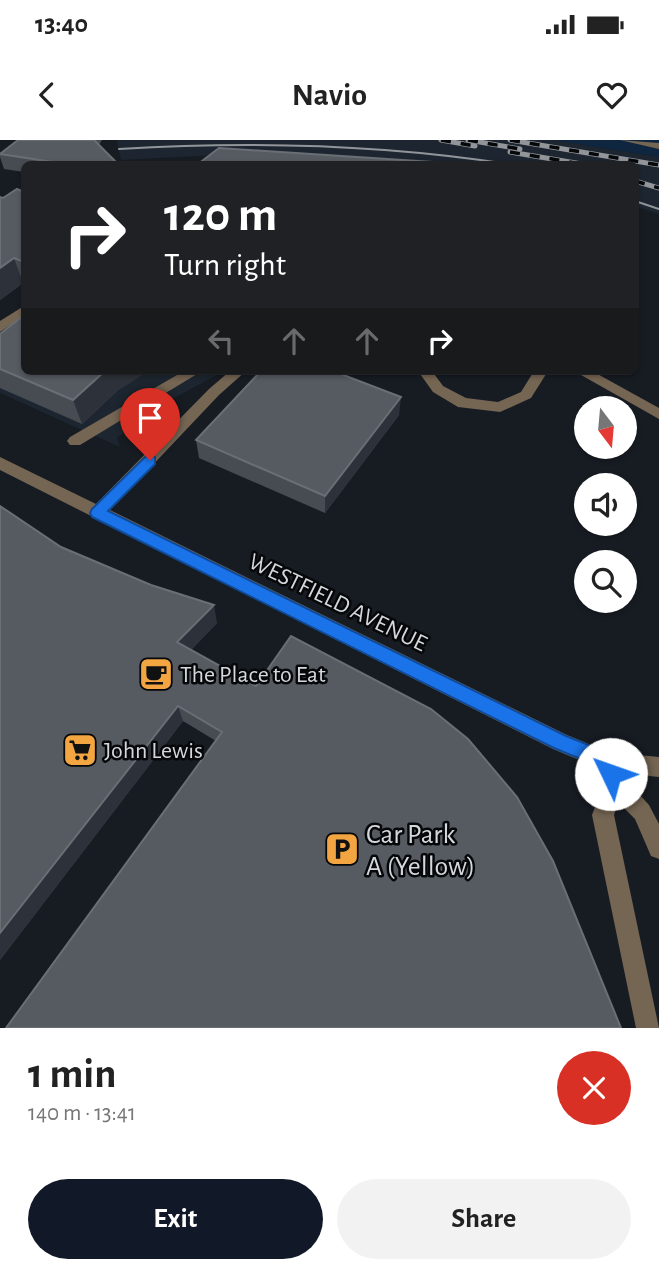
<!DOCTYPE html>
<meta charset="utf-8">
<style>
:root{--surface:#fff;--page:#f2f2f2;--text:#222;--muted:#767676;--accent:#111827}
body{margin:0;font-family:"Alegreya Sans",sans-serif;background:var(--page);color:var(--text);height:100vh;display:flex;flex-direction:column;font-size:26px;white-space:nowrap}
*{box-sizing:border-box;margin:0}
p{font-size:23px;color:var(--muted)}
.icon{flex:none;width:38px;height:38px;fill:none;stroke:currentColor;stroke-width:2;stroke-linecap:round;stroke-linejoin:round}
.map{position:relative;height:888px;overflow:hidden}
.side{display:flex;flex-direction:column;background:var(--surface);flex:1}
.side>*{flex:none}
.guide{position:absolute;left:21px;top:21px;width:618px;height:214px;border-radius:10px;box-shadow:0 2px 5px #0004;background:#202124;color:#fff;overflow:hidden}
.needle{width:46px;rotate:164deg}
.controls{position:absolute;left:574px;top:256px;display:grid;gap:14px}
.controls a{display:grid;place-items:center;width:63px;height:63px;border-radius:50%;background:var(--surface);box-shadow:0 2px 5px #0004;font-size:35px}
.pin{position:absolute;display:grid;place-items:center;width:60px;height:60px;color:#fff;margin:-72px -30px;border-radius:50% 50% 50% 0;rotate:-45deg;box-shadow:0 0 7px #0007}
.pin .icon{rotate:45deg}
.me{position:absolute;width:77px;margin:-38px;rotate:312deg;stroke-linejoin:round;filter:drop-shadow(0 0 5px #0008)}
.turn{display:flex;align-items:center;gap:24px;height:147px;padding:0 28px;font-size:32px}
.turn .icon{width:91px;height:91px;stroke-width:2.5}
.turn b{display:block;font-size:49px;line-height:60px}
.lanes{display:flex;align-items:center;height:66px;padding:0 28px;background:#0003;justify-content:center;gap:35px;direction:ltr}
.lanes .off{opacity:.35}
.round{display:grid;place-items:center;flex:none;width:74px;height:74px;border-radius:37px;background:var(--page)}
.overview{display:flex;align-items:center;justify-content:space-between;height:119px;padding:0 28px}
h1{font-size:42px;font-weight:600;line-height:52px}
.cta{display:flex;gap:14px;margin-top:auto;padding:14px 28px}
.cta a{flex:1;height:80px;border-radius:42px;background:var(--accent);color:#fff;font-size:28px;font-weight:600;line-height:80px;text-align:center}
.cta a+a{background:var(--page);color:var(--text)}
.status{display:flex;justify-content:space-between;align-items:center;height:49px;padding:0 35px;background:var(--surface);direction:ltr}
.status svg{height:19px;fill:currentColor}
header{display:flex;justify-content:space-between;align-items:center;height:91px;padding:0 28px;background:var(--surface);font-size:32px;font-weight:600}
.map>svg:first-child{display:block}
.built{fill:#1d2630}
.green{fill:#0f2641}
.lines{fill:none;stroke-linecap:round;stroke-linejoin:round}
.minor{fill:#756553;fill-rule:evenodd}
.tram{stroke:#92969b;stroke-width:2}
.rail-casing{stroke:#92969b;stroke-width:5}
.rail{stroke:#050709;stroke-width:3.5;stroke-dasharray:10;stroke-linecap:butt}
.wall{fill:#474c53}
.shaded-wall{fill:#2d323a}
.building{fill:#565b62;stroke:#6a6e75;stroke-width:2}
.route{fill:#1a73e8;stroke:#114b97;stroke-width:2}
.labels{text-anchor:middle;stroke-width:5;stroke-linejoin:round;paint-order:stroke}
.street-label{font-size:24px;fill:#d4d8dc;stroke:#050709}
.poi-label{font-size:24px;fill:#d4d8dc;stroke:#050709;text-anchor:start}
.near-poi-label{font-size:28px;fill:#d4d8dc;stroke:#050709;text-anchor:start}
</style>
<div class="status"><b>13:40</b><svg viewBox="0 0 49 12"><path d="M0 12V9h3v3zM5 12V6h3v6zM10 12V3h3v9zM15 12V0h3v12zM26 1h20v11H26zM47 4h2v5h-2z"/></svg></div>
<header><svg class="icon" aria-label="back" viewBox="0 0 24 24"><path d="M15 5l-7 7 7 7"/></svg>Navio<svg class="icon" aria-label="heart" viewBox="0 0 24 24"><path d="M12 20l-8-8c-3-5 5-10 8-4 3-6 11-1 8 4z"/></svg></header>
<div class="map">
<svg width="659" height="888" viewBox="0 0 659 888">
<rect width="100%" height="100%" fill="#171c23"/>
<g class="built">
<path d="M 117,0 L 554,0 L 659,17 L 659,74 L 635,66 L 635,24 L 441,24 L 351,16 L 252,13 L 121,20 Z"/>
<path d="M 0,204 L 24,231 L 224,231 L 150,271 L 117,298 L 120,307 L 0,253 Z"/>
</g>
<path class="green" d="M 554,0 L 659,0 L 659,17 Z"/>
<g class="lines">
<g class="minor">
<path d="M 620,0 L 659,3 L 659,9 Z"/>
<path d="M 24,166 L 24,176 L 0,192 L 0,181 Z"/>
<path d="M 184,231 L 202,231 L 80,305 L 70,305 L 67,301 L 70,297 Z"/>
<path d="M 230,231 L 246,231 L 219,255 L 110,370 L 567,595 L 608,612 L 659,617 L 659,637 L 620,633 L 649,665 L 659,684 L 659,719 L 651,716 L 635,679 L 618,662 L 614,675 L 659,888 L 636,888 L 592,675 L 604,643 L 601,635 L 603,630 L 553,609 L 0,330 L 0,317 L 96,364 L 209,249 Z"/>
<path d="M 418,231 L 432,231 L 443,246 L 466,258 L 498,262 L 521,252 L 534,231 L 548,231 L 531,258 L 500,272 L 458,267 L 433,252 Z"/>
<path d="M 574,231 L 592,231 L 659,268 L 659,279 Z"/>
</g>
<g class="tram">
<path d="M 119,9 C 250,1 378,4 508,24"/>
<path d="M 635,61 L 659,69"/>
</g>
<g class="rail-casing">
<g id="rail">
<path d="M 441,0 L 475,6"/>
<path d="M 468,0 L 520,9"/>
<path d="M 510,0 L 659,25"/>
<path d="M 510,12 L 582,24"/>
<path d="M 635,41 L 659,48"/>
</g>
</g>
<use href="#rail" class="rail"/>
</g>
<g class="wall">
<path d="M 18,0 L 102,0 L 99,5 L 115,21 L 116,24 L 24,24 L 24,32 L 4,29 L 0,17 L 0,13 Z"/>
<path d="M 24,52 L 24,143 L 23,143 L 0,160 L 0,57 L 3,58 Z"/>
<path d="M 0,194 L 117,251 L 82,284 L 0,248 Z"/>
<path d="M 399,275 L 325,373 L 199,318 L 196,300 Z"/>
<path d="M 0,366 L 61,407 L 217,483 L 191,510 L 256,546 L 216,601 L 183,581 L 0,820 Z"/>
</g>
<g class="shaded-wall">
<path d="M 115,21 L 116,24 L 104,24 Z"/>
<path d="M 14,118 L 23,143 L 0,160 L 0,128 Z"/>
<path d="M 105,231 L 149,231 L 117,251 L 82,284 L 73,260 Z"/>
<path d="M 401,257 L 399,275 L 325,373 L 325,356 Z"/>
<path d="M 214,465 L 217,483 L 182,519 L 177,502 Z"/>
<path d="M 178,566 L 183,581 L 0,820 L 0,793 Z"/>
</g>
<g class="building">
<path d="M 18,0 L 94,0 L 115,21 L 104,24 L 66,24 L 0,14 Z"/>
<path d="M 219,8 L 464,24 L 467,24 L 198,24 Z"/>
<path d="M 17,49 L 24,52 L 24,122 L 14,118 L 0,128 L 0,57 L 3,58 Z"/>
<path d="M 24,175 L 24,231 L 105,231 L 73,260 L 0,229 L 0,194 Z"/>
<path d="M 261,231 L 333,231 L 401,257 L 325,356 L 196,300 Z"/>
<path d="M 0,366 L 61,407 L 151,445 L 214,465 L 177,502 L 256,546 L 291,496 L 431,569 L 468,599 L 517,657 L 553,721 L 621,888 L 6,888 L 222,592 L 178,566 L 0,793 Z"/>
</g>
<path class="route" d="M 150,315 L 155,317 L 155,324 L 108,371 L 566,596 L 614,615 L 620,634 L 618,641 L 611,643 L 604,641 L 600,627 L 554,608 L 92,377 L 90,373 L 92,369 L 145,317 Z"/>
<defs>
<g id="cafe-square" transform="scale(1.75)"><rect x="-9" y="-9" width="18" height="18" rx="4" fill="#f2a541" stroke="#050709"/><path d="M-5.5-4.5H6V0H3Q3 3.5 0 3.5H-2.5Q-5.5 3.5-5.5 0ZM3-3.2v2h1.7v-2ZM-6 4.5H4V6H-6Z" fill="#111"/></g>
<g id="supermarket-square" transform="scale(1.75)"><rect x="-9" y="-9" width="18" height="18" rx="4" fill="#f2a541" stroke="#050709"/><path d="M-6-5.5h2.5l.6 2H6L4.5 2H-2.5L-4.4-4H-6ZM-1.5 3.2a1.3 1.3 0 1 0 .1 0ZM3 3.2a1.3 1.3 0 1 0 .1 0Z" fill="#111"/></g>
<g id="parking-square" transform="scale(1.75)"><rect x="-9" y="-9" width="18" height="18" rx="4" fill="#f2a541" stroke="#050709"/><path d="M-3.5-5.5H1a3.5 3.5 0 0 1 0 7H-1V5.5H-3.5ZM-1-3.4V-.6H.8a1.4 1.4 0 0 0 0-2.8Z" fill="#111"/></g>
</defs>
<g fill-rule="evenodd">
<use href="#cafe-square" x="156" y="534"/>
<use href="#supermarket-square" x="80" y="610"/>
<use href="#parking-square" x="342" y="709"/>
</g>
<g class="labels">
<g class="street-label">
<text transform="translate(338 462) rotate(26)" y="8">WESTFIELD AVENUE</text>
</g>
<g class="poi-label">
<text x="180" y="542">The Place to Eat</text>
<text x="104" y="618">John Lewis</text>
</g>
<g class="near-poi-label">
<text x="366" y="703">Car Park<tspan x="366" dy="32">A (Yellow)</tspan></text>
</g>
</g>
</svg>
<div class="controls">
<a><svg class="needle" viewBox="-14 -14 28 28"><path d="M0-13l5 13h-10z" fill="#e53935"/><path d="M0 13l5-13h-10z" fill="#767676"/></svg></a>
<a><svg class="icon" aria-label="sound" viewBox="0 0 24 24"><path d="M4 9h4l5-4v14l-5-4H4zM17 9q2 3 0 6"/></svg></a>
<a><svg class="icon" aria-label="search" viewBox="0 0 24 24"><circle cx="10" cy="10" r="6"/><path d="M15 15l6 6"/></svg></a>
</div>
<div class="pin" style="left:150px;top:320px;background:#d93025"><svg class="icon" aria-label="arrive" viewBox="0 0 24 24"><path d="M6 21V4h12l-3 4 3 4H6"/></svg></div>
<svg class="me" style="left:611px;top:634px" viewBox="-20 -20 40 40"><circle r="19" fill="#fff"/><path d="M0-13L10 11 0 6-10 11z" fill="#1a73e8"/></svg>
<div class="guide">
<div class="turn"><svg class="icon" aria-label="right" viewBox="0 0 24 24"><path d="M7 20v-9h11M14 6l5 5-5 5"/></svg><div><b>120 m</b>Turn right</div></div>
<div class="lanes"><svg class="icon off" aria-label="left" viewBox="0 0 24 24"><path d="M17 20v-9H6M10 6l-5 5 5 5"/></svg><svg class="icon off" aria-label="ahead" viewBox="0 0 24 24"><path d="M12 20V5M6 11l6-6 6 6"/></svg><svg class="icon off" aria-label="ahead" viewBox="0 0 24 24"><path d="M12 20V5M6 11l6-6 6 6"/></svg><svg class="icon" aria-label="right" viewBox="0 0 24 24"><path d="M7 20v-9h11M14 6l5 5-5 5"/></svg></div>
</div>
</div>
<section class="side">
<div class="overview"><div><h1>1 min</h1><p>140 m · 13:41</p></div><a class="round" style="background:#d93025;color:#fff"><svg class="icon" aria-label="close" viewBox="0 0 24 24"><path d="M6 6l12 12M18 6L6 18"/></svg></a></div>
<div class="cta"><a>Exit</a><a>Share</a></div>
</section>
